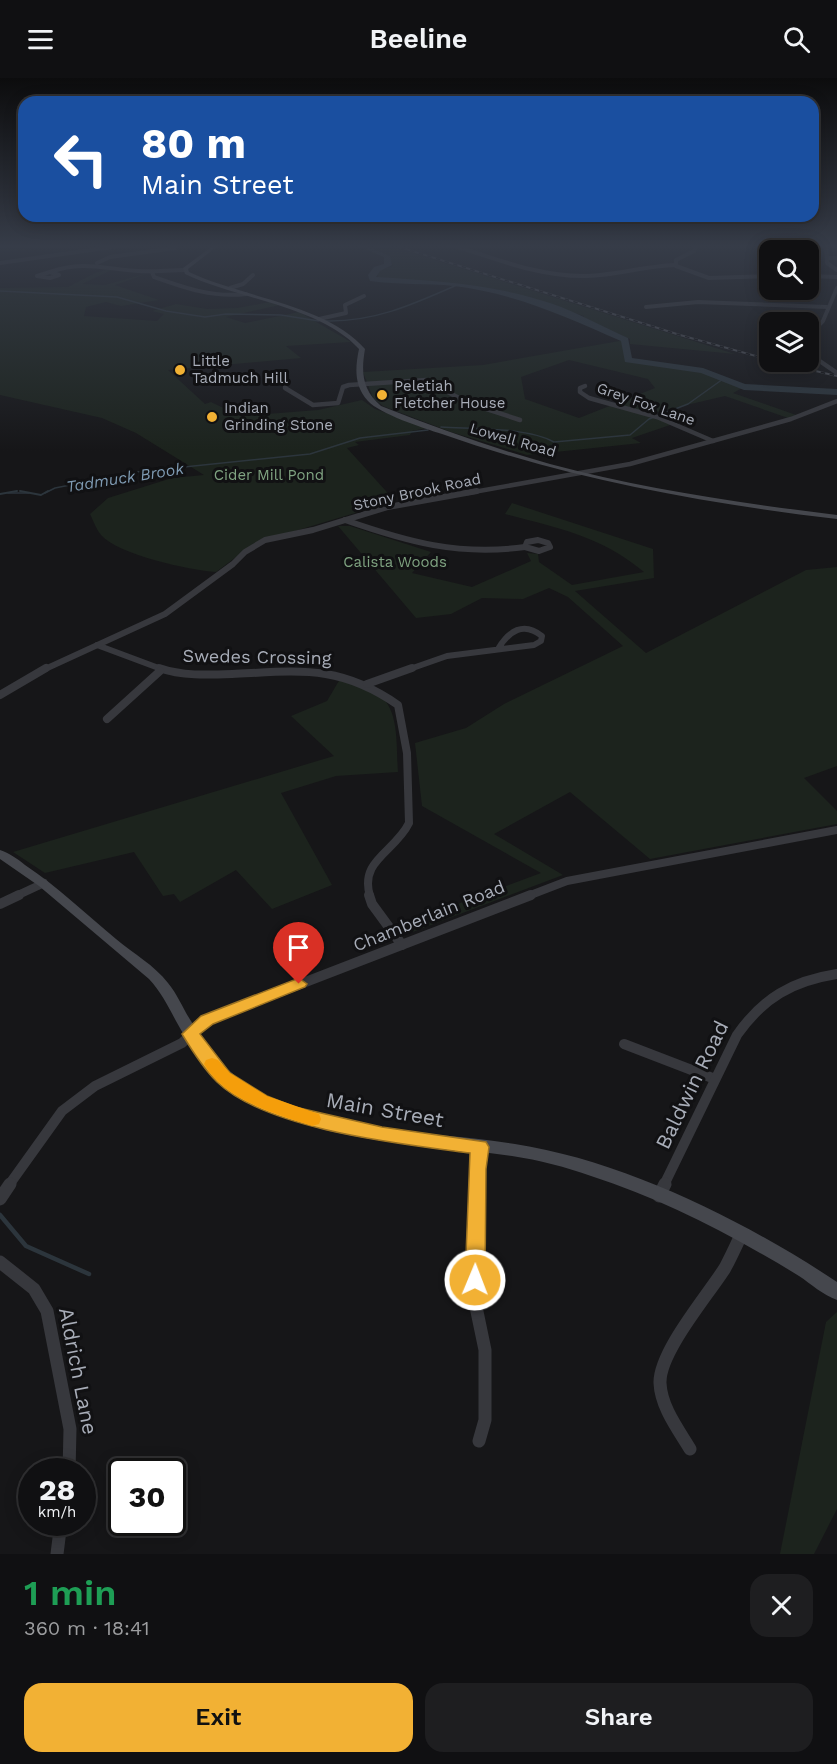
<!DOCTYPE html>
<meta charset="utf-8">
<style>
:root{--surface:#101012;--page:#1e1e20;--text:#f1f3f6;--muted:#9c9d9f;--line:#303032;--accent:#f2b134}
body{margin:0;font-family:"Work Sans",sans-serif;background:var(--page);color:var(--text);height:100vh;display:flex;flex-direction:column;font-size:22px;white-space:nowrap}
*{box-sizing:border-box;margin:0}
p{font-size:20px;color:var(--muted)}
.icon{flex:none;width:33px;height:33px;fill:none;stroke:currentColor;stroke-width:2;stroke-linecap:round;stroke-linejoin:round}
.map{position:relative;height:1476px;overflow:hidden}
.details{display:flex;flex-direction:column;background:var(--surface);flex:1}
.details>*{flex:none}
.hud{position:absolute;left:18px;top:18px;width:801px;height:126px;border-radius:18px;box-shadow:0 3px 15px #0003,0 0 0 2px var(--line);background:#1a4fa0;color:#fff;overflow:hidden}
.buttons{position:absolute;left:759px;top:162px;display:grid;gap:12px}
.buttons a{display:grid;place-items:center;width:60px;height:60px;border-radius:12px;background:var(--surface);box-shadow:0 3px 15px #0003,0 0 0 2px var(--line);font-size:30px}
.speed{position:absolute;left:18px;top:1380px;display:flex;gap:12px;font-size:30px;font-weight:700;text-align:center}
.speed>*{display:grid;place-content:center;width:78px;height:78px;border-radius:50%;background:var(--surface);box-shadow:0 3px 15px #0003,0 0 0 2px var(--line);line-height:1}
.speed small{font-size:15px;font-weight:400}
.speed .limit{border:3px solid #111;border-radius:9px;background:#fff;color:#111}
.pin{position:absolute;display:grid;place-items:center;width:51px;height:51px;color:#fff;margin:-62px -26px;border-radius:50% 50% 50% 0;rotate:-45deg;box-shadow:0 0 6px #0007}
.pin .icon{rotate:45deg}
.me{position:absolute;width:66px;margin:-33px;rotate:1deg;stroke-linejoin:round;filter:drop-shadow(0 0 4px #0008)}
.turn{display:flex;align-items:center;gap:21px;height:126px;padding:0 24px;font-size:27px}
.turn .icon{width:78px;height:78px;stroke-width:2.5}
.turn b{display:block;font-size:42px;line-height:51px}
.round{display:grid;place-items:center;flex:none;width:63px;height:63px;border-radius:18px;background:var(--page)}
.headline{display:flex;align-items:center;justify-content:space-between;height:102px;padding:0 24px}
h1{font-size:36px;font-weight:600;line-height:45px;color:#1e9e55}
.action{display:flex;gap:12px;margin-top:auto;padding:12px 24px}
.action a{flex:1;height:69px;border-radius:18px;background:var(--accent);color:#111;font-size:24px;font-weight:600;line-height:69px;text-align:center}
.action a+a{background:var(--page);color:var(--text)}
header{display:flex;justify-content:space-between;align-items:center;height:78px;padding:0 24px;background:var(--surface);font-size:27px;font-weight:600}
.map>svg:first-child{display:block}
.green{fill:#1c231d;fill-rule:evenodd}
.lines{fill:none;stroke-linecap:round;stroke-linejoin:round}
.stream-far2{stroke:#2c353c;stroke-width:1.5}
.stream-far1{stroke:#2c353c;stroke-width:2}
.stream{stroke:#2c353c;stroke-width:4.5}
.river{fill:#2c353c;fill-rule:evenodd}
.street-far5{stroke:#37383d;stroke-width:4}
.street-far4{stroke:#37383d;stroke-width:4.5}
.street-far3{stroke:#37383d;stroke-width:6}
.street-far2{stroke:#37383d;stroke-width:8}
.street-far1{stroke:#37383d;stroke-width:10}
.street{stroke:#37383d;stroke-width:13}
.secondary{fill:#45474d;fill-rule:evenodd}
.rail-casing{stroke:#4a4c52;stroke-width:2}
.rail{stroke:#111113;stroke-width:1.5;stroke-dasharray:4.5;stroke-linecap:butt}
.route{fill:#f2b134;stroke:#9d7322;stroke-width:1.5}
.slow{fill:#f59e0b}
.poi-dot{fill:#f2b134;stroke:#111113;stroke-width:2}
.labels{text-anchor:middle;stroke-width:6;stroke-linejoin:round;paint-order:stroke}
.far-poi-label{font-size:15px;fill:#a8adb8;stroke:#111113;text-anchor:start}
.far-street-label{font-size:15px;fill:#a8adb8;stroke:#111113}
.far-park-label{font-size:15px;fill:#7fa381;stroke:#111113}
.far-water-label{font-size:16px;font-style:italic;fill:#7f9bb3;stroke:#111113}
.street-label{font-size:18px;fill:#a8adb8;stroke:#111113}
.near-street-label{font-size:21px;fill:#a8adb8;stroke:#111113}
</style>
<header><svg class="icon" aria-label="menu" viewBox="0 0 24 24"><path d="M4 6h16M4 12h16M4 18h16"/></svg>Beeline<svg class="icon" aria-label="search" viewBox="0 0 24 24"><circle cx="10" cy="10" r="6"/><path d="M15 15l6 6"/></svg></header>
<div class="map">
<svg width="837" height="1476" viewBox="0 0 837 1476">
<rect width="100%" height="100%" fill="#161618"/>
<g class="green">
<path d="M 0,167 L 78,167 L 62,170 L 0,173 Z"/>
<path d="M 370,167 L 387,167 L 735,276 L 630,266 L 630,261 L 583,241 L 584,238 L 499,212 L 439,204 L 435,206 L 378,201 L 378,193 L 393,188 L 389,178 Z"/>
<path d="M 116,189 L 118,189 L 82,206 L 105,207 L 152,194 L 115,207 L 159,222 L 121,228 L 106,224 L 86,229 L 84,238 L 157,243 L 164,236 L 152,233 L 176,226 L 207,231 L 237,230 L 270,224 L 280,227 L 226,239 L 245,245 L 299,234 L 351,264 L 286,268 L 301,280 L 168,292 L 205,326 L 211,324 L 240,338 L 318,332 L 362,322 L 375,331 L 427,350 L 412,353 L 410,357 L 355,364 L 359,367 L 347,370 L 395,423 L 255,465 L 216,494 C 189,492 119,477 101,457 C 96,451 93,442 90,436 L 108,420 L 172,400 L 204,397 L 136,355 L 102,340 L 0,317 L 0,210 L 68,209 L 95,195 Z"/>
<path d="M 625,262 L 628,282 L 703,293 L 744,309 L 733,315 L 799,338 L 791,341 L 725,318 L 648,336 L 673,346 L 632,360 L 641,365 L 527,377 L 451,354 L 383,328 L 373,320 L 363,294 L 483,287 ZM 569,282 L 648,301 L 655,310 L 579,340 L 525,321 L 521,299 Z"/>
<path d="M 512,425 L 653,471 L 654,500 L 575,513 L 646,575 L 806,492 L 837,489 L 837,688 L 804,700 L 837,733 L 837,746 L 650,781 L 570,714 L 494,756 L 563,797 L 410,855 L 403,854 L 399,848 L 541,795 L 422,728 L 415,665 L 466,650 L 504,626 L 623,568 L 568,519 L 549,510 L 523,521 L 482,520 L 451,536 L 416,540 L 338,448 L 350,448 L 431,474 L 412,495 L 472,509 L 531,483 L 527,475 L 538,476 L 539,484 L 572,507 L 644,494 C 601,458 558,450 505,436 Z"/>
<path d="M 340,601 C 352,606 369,610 380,618 C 400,632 396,672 398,694 L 336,698 L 281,715 L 332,807 L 272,831 L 236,792 L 180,824 L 174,816 L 163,818 L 134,774 L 45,795 L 13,774 L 334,678 L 291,638 L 327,623 Z"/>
<path d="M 837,1234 L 837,1431 L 814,1476 L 780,1476 L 826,1244 Z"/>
</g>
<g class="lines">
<g class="stream-far2">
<path d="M 396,167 L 399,167"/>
<path d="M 434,167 L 452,168"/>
<path d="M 459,168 L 538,167"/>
<path d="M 371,170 L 390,168"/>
<path d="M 0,213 L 117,219 L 166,233 L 205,239 L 226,236 L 281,237 L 319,243"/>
<path d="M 326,243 C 375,244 414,226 457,207"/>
<path d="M 441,349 C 473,351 527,349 554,364 L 630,357 L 649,341 L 688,326 L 723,301"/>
<path d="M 8,415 L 29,415"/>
<path d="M 45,415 L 55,410 L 136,394 L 310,376 L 360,360 L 428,352"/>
</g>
<g class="stream-far1">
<path d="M 20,413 L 41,417 L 48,413"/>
<path d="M 0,416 L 17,413"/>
</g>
<path class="stream" d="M 0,1137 L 26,1168 L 89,1196"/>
<path class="river" d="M 356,167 L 364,167 L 390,178 L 392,187 L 380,193 L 376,199 C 436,203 495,206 553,226 C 578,235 603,249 628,260 L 632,280 L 703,290 L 745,306 L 837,311 L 837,317 L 744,312 L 701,295 L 625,284 L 621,263 C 567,239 514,215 454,208 C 426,205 398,207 370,203 L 368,197 L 374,189 L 384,186 L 384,179 Z"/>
<g class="street-far5">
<path d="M 452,167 C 496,181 540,199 587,198 C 617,197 645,188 675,187"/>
<path d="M 697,167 L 694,173 L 676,182 L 676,188 L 709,200 L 770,198"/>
<path d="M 826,167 L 827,185 L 837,192"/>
<path d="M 827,180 L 837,180"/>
<path d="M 0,185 L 126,167"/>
<path d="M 97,185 L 110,179 L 175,170"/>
<path d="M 50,194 L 59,197 L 50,200 L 37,198 Z"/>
<path d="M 50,194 C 83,182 105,191 138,193 C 153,194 169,192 185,192"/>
<path d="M 152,194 L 154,199 C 185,210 213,220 246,216"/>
<path d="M 808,198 L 837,199"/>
<path d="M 230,210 L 243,206 L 253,197"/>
<path d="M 646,229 L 698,224 L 827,229"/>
<path d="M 319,241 L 346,235 L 345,227 L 364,218"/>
<path d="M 808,258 L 823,243 L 837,210"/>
</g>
<g class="street-far4">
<path d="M 808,275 L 837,295"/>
<path d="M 287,296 L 285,310 L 313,327 L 338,325 L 343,309 L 349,307 L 426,302 L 468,325 L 520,342"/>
<path d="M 585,308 L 580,310 L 580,314 L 589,320 L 657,339 L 713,363"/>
<path d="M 468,415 L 630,386 L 791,341 L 837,323"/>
</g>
<g class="street-far3">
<path d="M 345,442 C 408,464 458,478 525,469"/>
<path d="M 538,462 L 548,465 L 550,469 L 539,473 L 525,469 L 527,464 Z"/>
<path d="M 97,567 L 164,592"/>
<path d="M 43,592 L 165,536 L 233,486 L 245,474 L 265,462 L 313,452 L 388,429 L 477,413"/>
<path d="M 407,592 L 447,578 L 534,567 L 541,563 L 542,558 C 523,543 509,553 498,571"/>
</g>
<g class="street-far2">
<path d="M 159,590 C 182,598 207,597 232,596 C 299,593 339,586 398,627 L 407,675 L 409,745 C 395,774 359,782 370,818"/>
<path d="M 367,606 L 412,590"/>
<path d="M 0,617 L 46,590"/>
<path d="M 107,641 L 160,593"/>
<path d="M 16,818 L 44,805"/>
<path d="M 528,818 L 567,803 L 837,752"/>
</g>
<g class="street-far1">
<path d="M 369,817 L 372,826 L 402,867"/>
<path d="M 0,826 L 19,817"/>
<path d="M 624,966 L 715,1001"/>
<path d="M 9,1107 L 62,1033 L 95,1008 L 182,965 L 207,942 L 531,817"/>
<path d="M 477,1107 L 480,1069"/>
<path d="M 664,1107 L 737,957 C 763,920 792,903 837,896"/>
</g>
<g class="street">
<path d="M 477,1106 L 475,1224 L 485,1272 L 485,1342 L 479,1363"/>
<path d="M 659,1118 L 665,1106"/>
<path d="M 0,1121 L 10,1106"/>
<path d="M 0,1184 L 34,1211 L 47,1233 L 70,1351 L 69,1394"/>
<path d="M 690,1371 C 678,1351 661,1329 660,1305 C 659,1274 708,1217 725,1190 C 731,1179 736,1168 741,1157"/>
<path d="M 57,1476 L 61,1444"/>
</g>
<g class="secondary">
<path d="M 214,167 L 219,167 L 188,191 L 189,194 C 241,219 328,227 365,271 C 361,294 362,312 381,328 C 437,350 492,370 550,386 C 644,411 740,425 837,437 L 837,441 C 702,425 570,401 442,356 C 423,350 380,336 368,323 C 354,308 355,290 359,271 C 320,228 237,221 185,196 L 183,190 Z"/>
<path d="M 0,772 C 9,775 18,781 25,787 C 58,809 86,836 116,861 C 134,876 154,887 168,905 C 178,917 183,931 191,943 C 208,974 231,999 262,1016 C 339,1057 431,1052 515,1066 C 625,1083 745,1143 837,1204 L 837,1222 C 823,1217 811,1206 799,1198 C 786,1190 773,1182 760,1175 C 706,1144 650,1117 591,1098 C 566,1089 539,1082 512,1078 C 422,1065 294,1066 222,1004 C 203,988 188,965 176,943 C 168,928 161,914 149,901 L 39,808 L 0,781 Z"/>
</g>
<g class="rail-casing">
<g id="rail">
<path d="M 393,167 L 680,257 L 770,282"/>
<path d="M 777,284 L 837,298"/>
</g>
</g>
<use href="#rail" class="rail"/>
</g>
<linearGradient id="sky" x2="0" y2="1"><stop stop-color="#0c0c0d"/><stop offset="0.45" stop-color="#363c48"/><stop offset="1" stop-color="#363c48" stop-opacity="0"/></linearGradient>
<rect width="837" height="373" fill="url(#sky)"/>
<path class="route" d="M 299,900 L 307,906 L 305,909 L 213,946 L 200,956 L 230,995 L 267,1018 L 295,1029 L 382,1049 L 486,1064 L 489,1069 L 486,1091 L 485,1202 L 482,1208 L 475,1210 L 468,1208 L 465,1202 L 470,1075 C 402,1066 267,1052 217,1004 C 204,991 191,971 182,956 L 201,938 Z"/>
<path class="slow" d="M 212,980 L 218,982 L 230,995 L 267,1018 L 319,1036 L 321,1041 L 319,1046 L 312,1048 C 276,1036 224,1022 204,986 L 206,982 Z"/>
<g class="poi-dot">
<circle cx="180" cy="292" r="6"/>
<circle cx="382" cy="317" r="6"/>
<circle cx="212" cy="339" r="6"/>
</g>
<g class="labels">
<g class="far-poi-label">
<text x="192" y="288">Little<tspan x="192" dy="17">Tadmuch Hill</tspan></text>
<text x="394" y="313">Peletiah<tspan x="394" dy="17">Fletcher House</tspan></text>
<text x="224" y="335">Indian<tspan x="224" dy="17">Grinding Stone</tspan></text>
</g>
<g class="far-street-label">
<text transform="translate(646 326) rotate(19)" y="5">Grey Fox Lane</text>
<text transform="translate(513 362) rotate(16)" y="5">Lowell Road</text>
<text transform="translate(417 414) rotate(-12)" y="5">Stony Brook Road</text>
</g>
<g class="far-park-label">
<text x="269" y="402">Cider Mill Pond</text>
<text x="395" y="489">Calista Woods</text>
</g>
<g class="far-water-label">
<text transform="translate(125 399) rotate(-9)" y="6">Tadmuck Brook</text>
</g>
<g class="street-label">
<text transform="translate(257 579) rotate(1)" y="6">Swedes Crossing</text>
<text transform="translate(429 838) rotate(-22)" y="6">Chamberlain Road</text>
</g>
<g class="near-street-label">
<text transform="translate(692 1007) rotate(-64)" y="7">Baldwin Road</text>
<text transform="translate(385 1032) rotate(10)" y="7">Main Street</text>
<text transform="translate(78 1293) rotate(79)" y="7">Aldrich Lane</text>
</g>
</g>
</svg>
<div class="buttons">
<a><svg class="icon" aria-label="search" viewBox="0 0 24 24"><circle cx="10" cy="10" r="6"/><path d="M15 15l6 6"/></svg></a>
<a><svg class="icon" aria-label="layers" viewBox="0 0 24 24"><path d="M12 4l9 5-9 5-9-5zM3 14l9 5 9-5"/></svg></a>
</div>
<div class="speed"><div>28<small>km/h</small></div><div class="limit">30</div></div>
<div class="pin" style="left:299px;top:906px;background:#d93025"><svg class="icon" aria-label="arrive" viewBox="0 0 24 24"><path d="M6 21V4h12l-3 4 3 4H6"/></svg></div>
<svg class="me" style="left:475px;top:1202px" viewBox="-20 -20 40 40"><circle r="17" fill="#f2b134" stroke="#fff" stroke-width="3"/><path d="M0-11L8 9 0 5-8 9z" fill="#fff"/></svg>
<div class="hud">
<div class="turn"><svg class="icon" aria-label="left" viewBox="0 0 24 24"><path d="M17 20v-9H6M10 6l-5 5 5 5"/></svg><div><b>80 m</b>Main Street</div></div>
</div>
</div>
<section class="details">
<div class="headline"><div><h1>1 min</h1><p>360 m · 18:41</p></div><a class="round"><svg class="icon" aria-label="close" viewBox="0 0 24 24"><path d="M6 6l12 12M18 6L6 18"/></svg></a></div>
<div class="action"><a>Exit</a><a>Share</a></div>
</section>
